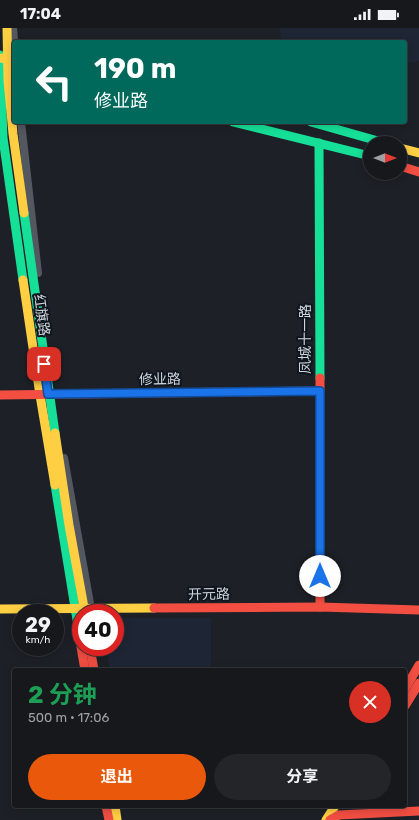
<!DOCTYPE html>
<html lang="zh">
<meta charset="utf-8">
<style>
:root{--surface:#16181c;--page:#232529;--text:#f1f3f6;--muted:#9ea0a3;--line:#35373b;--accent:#ea580c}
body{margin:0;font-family:Rubik,"Noto Sans SC",sans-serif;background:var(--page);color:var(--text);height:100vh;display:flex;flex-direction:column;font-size:15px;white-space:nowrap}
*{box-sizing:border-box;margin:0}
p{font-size:13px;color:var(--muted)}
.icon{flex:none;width:22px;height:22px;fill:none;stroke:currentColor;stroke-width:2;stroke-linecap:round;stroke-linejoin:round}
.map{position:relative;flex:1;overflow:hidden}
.drawer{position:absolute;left:12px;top:640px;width:395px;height:140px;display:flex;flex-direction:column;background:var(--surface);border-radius:4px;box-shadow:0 2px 10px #0003,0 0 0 1px var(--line)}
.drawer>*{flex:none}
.banner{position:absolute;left:12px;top:12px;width:395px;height:84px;border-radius:4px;box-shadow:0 2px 10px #0003,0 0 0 1px var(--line);background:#00695c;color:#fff;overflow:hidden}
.needle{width:26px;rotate:90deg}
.controls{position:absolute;left:363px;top:108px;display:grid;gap:8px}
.controls a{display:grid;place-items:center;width:44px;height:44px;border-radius:50%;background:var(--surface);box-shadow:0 2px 10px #0003,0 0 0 1px var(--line);font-size:20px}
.speed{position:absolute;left:12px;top:576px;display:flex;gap:8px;font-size:20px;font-weight:700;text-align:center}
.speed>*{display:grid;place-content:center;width:52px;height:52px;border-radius:50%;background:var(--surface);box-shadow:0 2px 10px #0003,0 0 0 1px var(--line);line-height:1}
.speed small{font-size:10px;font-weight:400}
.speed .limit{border:6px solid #d22;background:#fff;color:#111}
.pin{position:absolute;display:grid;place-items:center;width:34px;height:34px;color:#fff;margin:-17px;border-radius:8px;box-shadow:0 2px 6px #0006}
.me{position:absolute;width:44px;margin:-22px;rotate:0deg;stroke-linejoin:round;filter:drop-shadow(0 0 3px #0008)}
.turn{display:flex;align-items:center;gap:14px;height:84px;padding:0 16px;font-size:18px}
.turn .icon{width:52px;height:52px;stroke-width:2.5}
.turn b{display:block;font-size:28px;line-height:34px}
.round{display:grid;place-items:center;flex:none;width:42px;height:42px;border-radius:21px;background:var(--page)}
.overview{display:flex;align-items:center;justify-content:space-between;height:68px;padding:0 16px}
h1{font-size:24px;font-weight:700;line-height:30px;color:#1e9e55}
.cta{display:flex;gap:8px;margin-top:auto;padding:8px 16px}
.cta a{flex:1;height:46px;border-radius:24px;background:var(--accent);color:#fff;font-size:16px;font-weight:700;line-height:46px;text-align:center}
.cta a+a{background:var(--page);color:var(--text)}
.status{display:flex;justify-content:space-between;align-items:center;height:28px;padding:0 20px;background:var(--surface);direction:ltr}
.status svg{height:11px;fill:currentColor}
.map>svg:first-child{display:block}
.built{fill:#1e2534}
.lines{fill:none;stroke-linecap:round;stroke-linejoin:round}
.street{stroke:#535760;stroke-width:8}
.fast{stroke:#16e098;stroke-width:9}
.slow{stroke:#ffcf43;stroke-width:9}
.jam{stroke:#f24e42;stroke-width:9}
.route-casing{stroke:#114b97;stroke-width:10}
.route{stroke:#1a73e8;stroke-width:7}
.labels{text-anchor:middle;stroke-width:4;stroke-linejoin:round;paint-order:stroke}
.street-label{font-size:14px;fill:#d0d4db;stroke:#101620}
</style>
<div class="status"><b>17:04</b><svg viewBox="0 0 49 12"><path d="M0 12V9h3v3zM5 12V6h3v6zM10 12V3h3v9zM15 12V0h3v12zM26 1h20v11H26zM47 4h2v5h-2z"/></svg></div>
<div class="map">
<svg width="419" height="792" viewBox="0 0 419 792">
<rect width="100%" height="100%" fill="#1d2026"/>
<g class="built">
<path d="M 279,0 L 419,0 L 419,33 L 405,35 L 405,14 L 282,14 Z"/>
<path d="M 115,590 L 211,590 L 211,642 L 110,642 L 106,619 L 115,619 Z"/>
</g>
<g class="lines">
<g class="street">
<path d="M 10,25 L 14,11 L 13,0"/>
<path d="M 21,94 L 38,245"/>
<path d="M 64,430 L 91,581"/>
</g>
<g class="fast">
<path d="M 0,27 L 3,110 L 23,252"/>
<path d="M 0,50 L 14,53"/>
<path d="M 233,94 L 370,128"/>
<path d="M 311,94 L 385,115"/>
<path d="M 319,115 L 320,350"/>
<path d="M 24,185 L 55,405"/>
<path d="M 55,457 L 81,616"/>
</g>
<g class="slow">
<path d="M 7,0 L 8,52 L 13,106 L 24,185"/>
<path d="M 0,30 L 14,32"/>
<path d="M 400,120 L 419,125"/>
<path d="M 23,252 L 40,367 L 55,457"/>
<path d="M 55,405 L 69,497 L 85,585"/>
<path d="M 0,581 L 154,580"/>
<path d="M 115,778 L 117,792"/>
<path d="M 326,792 L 335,778"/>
</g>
<g class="jam">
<path d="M 400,138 L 419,144"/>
<path d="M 320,350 L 320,579"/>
<path d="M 0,367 L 319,363"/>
<path d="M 154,580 L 320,579 L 419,582"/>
<path d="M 81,619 L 85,642"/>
<path d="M 90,619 L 94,642"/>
<path d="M 405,661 L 419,637"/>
<path d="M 405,678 L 419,655"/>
<path d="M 106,778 L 109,792"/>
<path d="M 330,792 L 339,787 L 419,783"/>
</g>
</g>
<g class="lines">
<g class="route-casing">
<path id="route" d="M 44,336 L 48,366 L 320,363 L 320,548"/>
</g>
<use href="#route" class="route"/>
</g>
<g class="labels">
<g class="street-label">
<text transform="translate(42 287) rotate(82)" y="5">红旗路</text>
<text transform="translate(305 311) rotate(-90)" y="5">凤城十一路</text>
<text transform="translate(160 351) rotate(-1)" y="5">修业路</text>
<text transform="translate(209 566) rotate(-1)" y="5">开元路</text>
</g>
</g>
</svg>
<div class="controls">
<a><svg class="needle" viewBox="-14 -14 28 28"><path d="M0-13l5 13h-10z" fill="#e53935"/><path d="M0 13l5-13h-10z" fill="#9ea0a3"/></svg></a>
</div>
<div class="speed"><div>29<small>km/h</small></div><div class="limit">40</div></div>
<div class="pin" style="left:44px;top:336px;background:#d93025"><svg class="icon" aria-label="arrive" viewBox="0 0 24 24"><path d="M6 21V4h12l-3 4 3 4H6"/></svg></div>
<svg class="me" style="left:320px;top:548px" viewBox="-20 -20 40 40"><circle r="19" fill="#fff"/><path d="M0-13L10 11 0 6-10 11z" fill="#1a73e8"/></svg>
<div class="banner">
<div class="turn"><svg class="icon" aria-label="left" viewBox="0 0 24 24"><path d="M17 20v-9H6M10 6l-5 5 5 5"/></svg><div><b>190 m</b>修业路</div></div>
</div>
<section class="drawer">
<div class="overview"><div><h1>2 分钟</h1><p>500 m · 17:06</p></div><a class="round" style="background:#d93025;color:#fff"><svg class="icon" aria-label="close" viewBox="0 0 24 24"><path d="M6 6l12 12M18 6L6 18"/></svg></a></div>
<div class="cta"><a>退出</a><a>分享</a></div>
</section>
</div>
